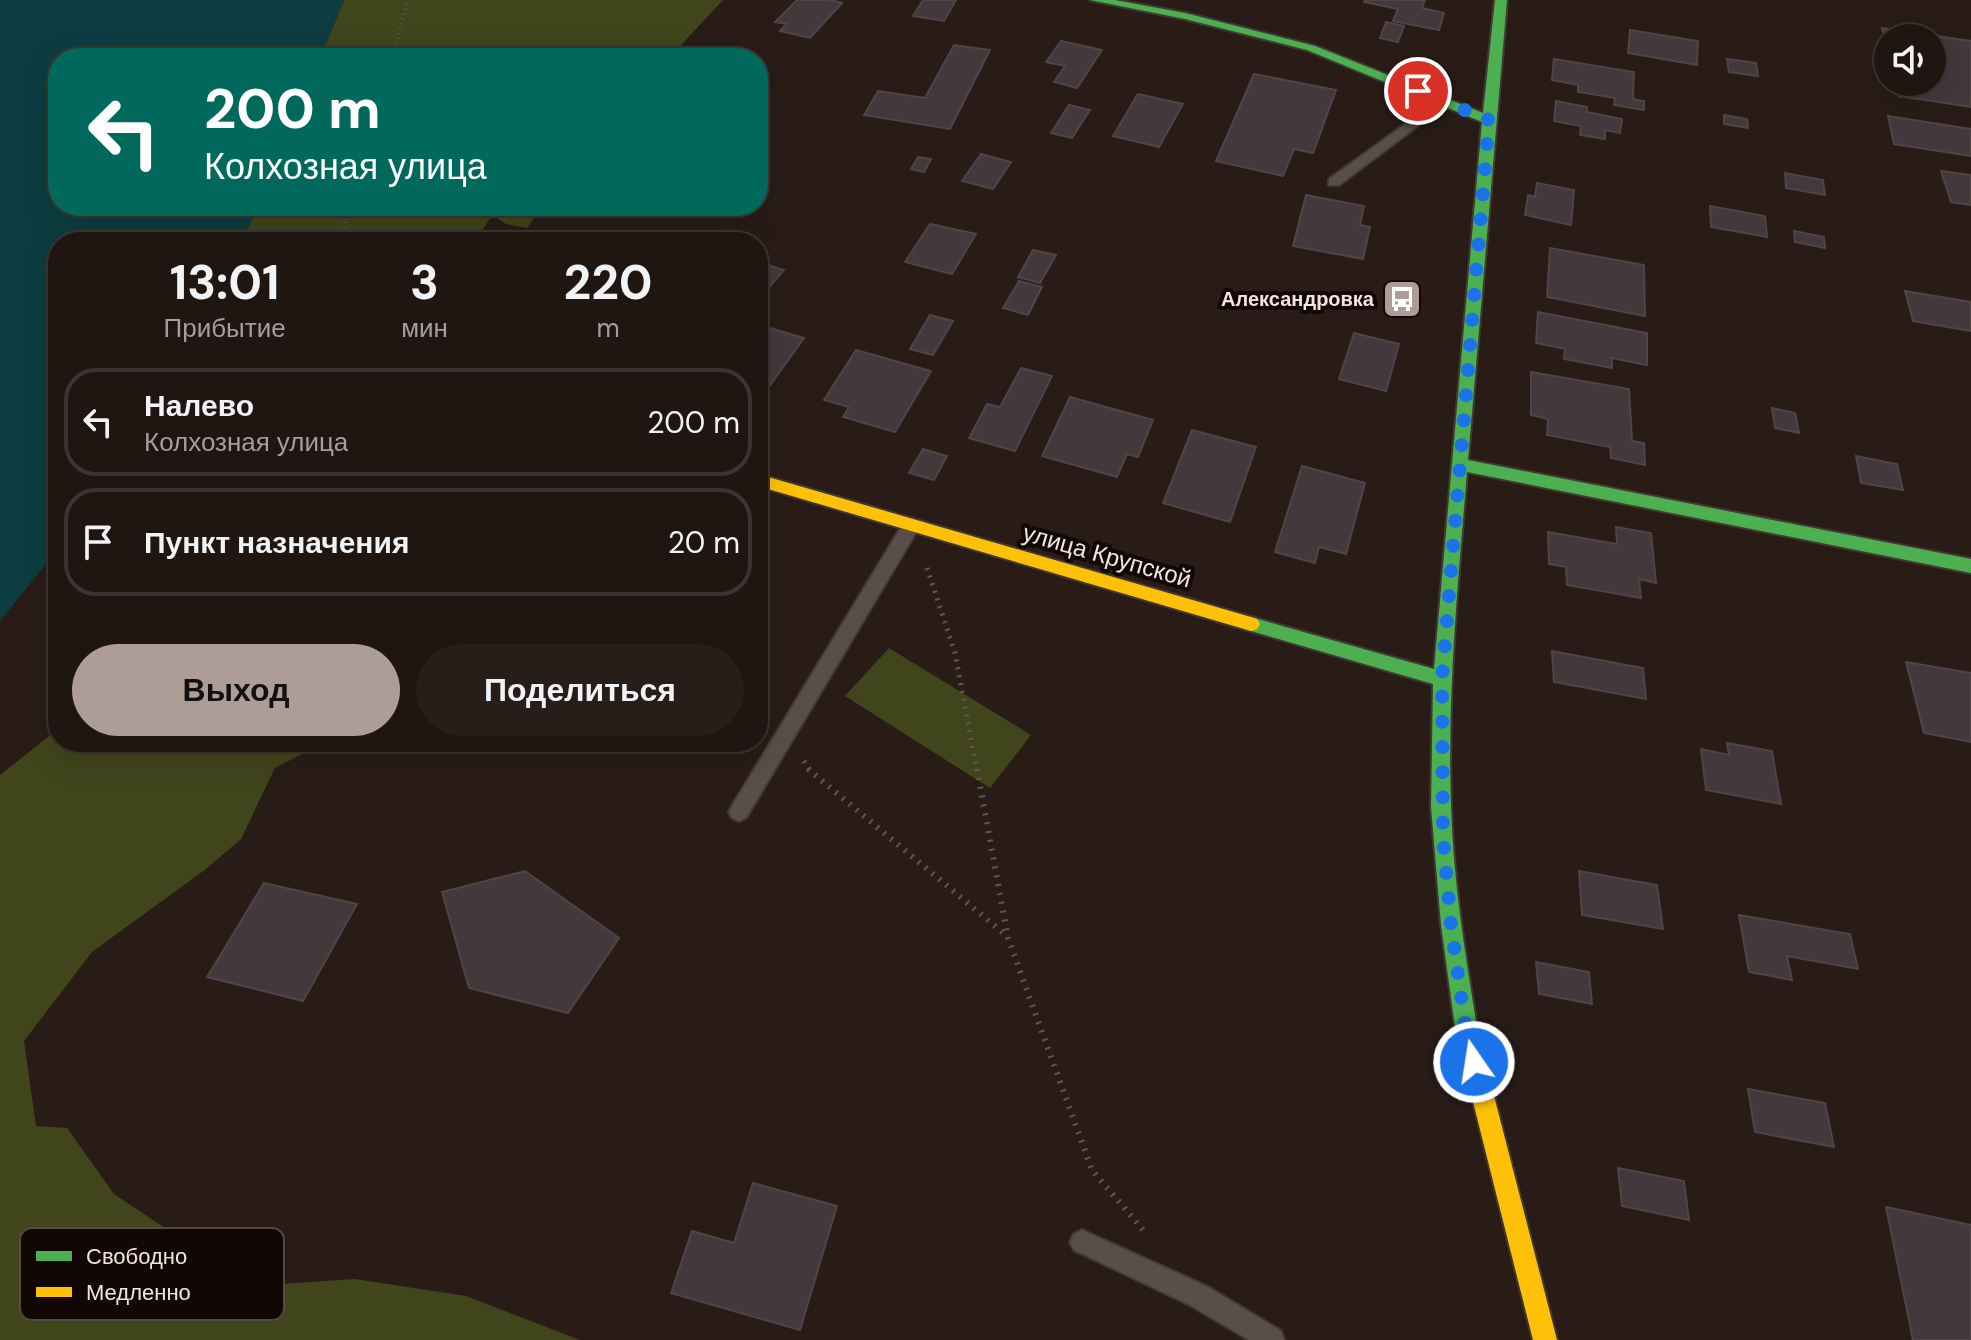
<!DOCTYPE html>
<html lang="ru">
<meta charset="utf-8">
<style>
:root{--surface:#1f1511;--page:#271e1a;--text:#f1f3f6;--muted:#a19f9f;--line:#3c3431;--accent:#ae9d97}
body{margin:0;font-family:"DM Sans",sans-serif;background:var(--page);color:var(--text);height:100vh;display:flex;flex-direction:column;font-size:30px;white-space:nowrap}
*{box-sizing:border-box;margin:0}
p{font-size:26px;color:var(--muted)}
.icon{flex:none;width:44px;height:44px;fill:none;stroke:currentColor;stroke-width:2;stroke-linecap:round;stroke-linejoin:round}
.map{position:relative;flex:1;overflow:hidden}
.panel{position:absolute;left:48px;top:232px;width:720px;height:520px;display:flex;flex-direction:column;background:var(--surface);border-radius:32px;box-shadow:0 8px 32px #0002,0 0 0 2px var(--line)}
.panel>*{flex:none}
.banner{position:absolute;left:48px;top:48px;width:720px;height:168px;border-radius:32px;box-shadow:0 8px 32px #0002,0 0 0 2px var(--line);background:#00695c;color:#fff;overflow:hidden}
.fabs{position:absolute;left:1874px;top:24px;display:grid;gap:16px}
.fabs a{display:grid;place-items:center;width:72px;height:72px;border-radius:50%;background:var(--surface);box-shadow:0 8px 32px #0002,0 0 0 2px var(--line);font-size:40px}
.pin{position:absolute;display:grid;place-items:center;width:68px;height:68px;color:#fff;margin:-34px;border:4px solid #fff;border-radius:50%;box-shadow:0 2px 8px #0007}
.me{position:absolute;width:88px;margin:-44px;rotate:347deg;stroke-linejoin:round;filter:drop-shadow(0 0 6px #0008)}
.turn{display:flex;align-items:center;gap:28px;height:168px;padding:0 24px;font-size:36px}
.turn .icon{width:104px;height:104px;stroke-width:2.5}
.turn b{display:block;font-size:56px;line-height:68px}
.eta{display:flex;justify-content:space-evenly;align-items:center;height:136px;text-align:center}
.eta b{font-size:48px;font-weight:700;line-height:56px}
.cta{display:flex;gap:16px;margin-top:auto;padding:16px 24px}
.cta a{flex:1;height:92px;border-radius:48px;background:var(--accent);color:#111;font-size:32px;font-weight:700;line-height:92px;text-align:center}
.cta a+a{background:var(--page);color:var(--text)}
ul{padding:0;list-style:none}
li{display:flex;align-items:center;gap:24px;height:108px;margin:0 16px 12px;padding:0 8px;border:4px solid var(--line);border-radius:32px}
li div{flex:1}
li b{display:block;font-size:30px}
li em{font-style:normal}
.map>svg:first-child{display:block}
.green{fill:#40451c}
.water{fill:#0d3d41}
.building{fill:#45383d;stroke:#4f4446;stroke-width:2}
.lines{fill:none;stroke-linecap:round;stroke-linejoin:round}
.lane-casing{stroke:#423834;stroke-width:4}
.fast-casing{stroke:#423834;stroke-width:4}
.slow-casing{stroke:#423834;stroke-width:4}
.path-far2{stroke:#5f5652;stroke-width:4;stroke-dasharray:1 4;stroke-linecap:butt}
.path-far1{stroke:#5f5652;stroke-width:5;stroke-dasharray:2 6;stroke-linecap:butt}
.path{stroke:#5f5652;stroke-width:6;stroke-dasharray:2 7;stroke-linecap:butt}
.lane{fill:#594e4a;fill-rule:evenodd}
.fast{fill:#4caf50;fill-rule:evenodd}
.slow{fill:#ffc107;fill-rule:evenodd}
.route{stroke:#1a73e8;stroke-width:14;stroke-dasharray:0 25.2}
.labels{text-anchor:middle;stroke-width:8;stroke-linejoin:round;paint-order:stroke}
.far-poi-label{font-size:20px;font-weight:bold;fill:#f5e3dc;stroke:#110704;text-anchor:end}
.street-label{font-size:24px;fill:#f5e3dc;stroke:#110704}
.key{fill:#110704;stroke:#554945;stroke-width:2}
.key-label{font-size:22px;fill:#f5e3dc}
</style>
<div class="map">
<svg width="1971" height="1340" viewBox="0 0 1971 1340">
<rect width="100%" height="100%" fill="#291c17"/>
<g class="green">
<path d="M 344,0 L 723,0 L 669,58 L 320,58 Z"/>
<path d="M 258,206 L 543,206 L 527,228 L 506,224 L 492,215 L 475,242 L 242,242 Z"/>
<path d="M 889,648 L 1031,735 L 990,788 L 845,696 Z"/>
<path d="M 58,729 L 58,742 L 325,742 L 275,768 L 241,839 L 206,869 L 92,952 L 24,1041 L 36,1126 L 67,1128 L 114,1194 L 252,1286 L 355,1279 L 466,1296 L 580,1340 L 0,1340 L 0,775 Z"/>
</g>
<path class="water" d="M 0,0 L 344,0 L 320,58 L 58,58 L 58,206 L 258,206 L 242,242 L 58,242 L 58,549 L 0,621 Z"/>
<g class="building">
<path d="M 797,0 L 831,0 L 842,3 L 810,38 L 780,31 L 787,24 L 775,22 Z"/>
<path d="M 923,0 L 956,0 L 944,21 L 913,16 Z"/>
<path d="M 1365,0 L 1425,0 L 1422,8 L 1444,13 L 1439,30 L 1393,21 L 1398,9 L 1364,2 Z"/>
<path d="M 1386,22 L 1404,26 L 1398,42 L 1380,38 Z"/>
<path d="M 1882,28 L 1971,41 L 1971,107 L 1899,96 L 1895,82 L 1932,82 L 1932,38 L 1888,38 L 1888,52 Z"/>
<path d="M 1630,30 L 1698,41 L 1697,65 L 1628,53 Z"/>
<path d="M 1061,41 L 1102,50 L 1077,88 L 1054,82 L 1065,66 L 1046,62 Z"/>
<path d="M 954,45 L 990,50 L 950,129 L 864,115 L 878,91 L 925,98 Z"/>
<path d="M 1554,59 L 1634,72 L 1633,99 L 1644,101 L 1644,110 L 1614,105 L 1615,98 L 1578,92 L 1578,85 L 1552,80 Z"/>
<path d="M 1727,59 L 1756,63 L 1758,76 L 1729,72 Z"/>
<path d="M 1254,74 L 1336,90 L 1313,153 L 1294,149 L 1283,176 L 1216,161 Z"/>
<path d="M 1138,94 L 1183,104 L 1159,147 L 1113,136 Z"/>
<path d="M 1556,101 L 1587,107 L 1587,112 L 1622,119 L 1620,133 L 1605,130 L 1605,139 L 1580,135 L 1581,126 L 1554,121 Z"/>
<path d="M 1069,105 L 1090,110 L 1072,138 L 1051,133 Z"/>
<path d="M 1724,115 L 1747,119 L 1748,128 L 1724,124 Z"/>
<path d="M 1888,116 L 1971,129 L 1971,156 L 1894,144 Z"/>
<path d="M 981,154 L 1011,162 L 993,189 L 962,181 Z"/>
<path d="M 918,157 L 931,159 L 924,172 L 911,169 Z"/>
<path d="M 1941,171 L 1971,175 L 1971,205 L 1951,202 Z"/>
<path d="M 1785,173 L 1823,180 L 1825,195 L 1786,188 Z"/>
<path d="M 1537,183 L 1574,190 L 1571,225 L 1525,215 L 1528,195 L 1535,197 Z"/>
<path d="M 1306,195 L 1364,206 L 1360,225 L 1370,227 L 1363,259 L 1293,246 Z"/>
<path d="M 1710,206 L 1765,216 L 1767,237 L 1711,227 Z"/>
<path d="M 930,224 L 976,234 L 952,274 L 905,262 Z"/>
<path d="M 1794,231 L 1824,237 L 1825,248 L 1795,242 Z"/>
<path d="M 1550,248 L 1644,265 L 1645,316 L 1547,297 Z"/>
<path d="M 1033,250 L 1056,255 L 1040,283 L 1018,277 Z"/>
<path d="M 758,262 L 784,270 L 758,300 Z"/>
<path d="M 1019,281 L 1042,287 L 1028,315 L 1003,308 Z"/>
<path d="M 1905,291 L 1971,302 L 1971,331 L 1913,321 Z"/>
<path d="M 1538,312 L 1647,333 L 1647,365 L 1612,358 L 1612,368 L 1564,359 L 1565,349 L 1536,343 Z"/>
<path d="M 930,315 L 953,321 L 933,355 L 910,349 Z"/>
<path d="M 760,325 L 804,338 L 758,402 L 758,327 Z"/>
<path d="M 1354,333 L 1399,344 L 1386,391 L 1339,379 Z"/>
<path d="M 856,350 L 931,371 L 895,432 L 843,417 L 849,407 L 824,400 Z"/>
<path d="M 1021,368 L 1052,376 L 1015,451 L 969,438 L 987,404 L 1000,407 Z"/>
<path d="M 1531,372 L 1629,389 L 1632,441 L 1644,443 L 1645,465 L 1611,458 L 1610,447 L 1547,435 L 1548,419 L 1531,415 Z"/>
<path d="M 1070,397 L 1153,420 L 1138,457 L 1127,454 L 1117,477 L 1042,456 Z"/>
<path d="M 1772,408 L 1795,413 L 1799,433 L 1775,428 Z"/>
<path d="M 1192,430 L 1256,447 L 1230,522 L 1163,503 Z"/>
<path d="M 923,449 L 947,456 L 934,480 L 909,473 Z"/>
<path d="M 1856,456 L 1897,464 L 1903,490 L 1861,483 Z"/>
<path d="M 1302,466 L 1365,483 L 1346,554 L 1319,547 L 1315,563 L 1275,552 Z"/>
<path d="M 1616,527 L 1651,533 L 1656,583 L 1639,579 L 1641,598 L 1567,585 L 1566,567 L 1549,564 L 1548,532 L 1617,544 Z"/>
<path d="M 1552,651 L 1643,668 L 1646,699 L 1554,682 Z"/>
<path d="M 1906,662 L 1971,673 L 1971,742 L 1924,733 Z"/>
<path d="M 1727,743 L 1772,751 L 1781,804 L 1706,790 L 1701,749 L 1729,755 Z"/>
<path d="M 525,871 L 619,938 L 568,1013 L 469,988 L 442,892 Z"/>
<path d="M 1579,871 L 1657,885 L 1663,929 L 1582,915 Z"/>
<path d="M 264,883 L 357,904 L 303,1001 L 207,977 Z"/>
<path d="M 1739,915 L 1850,934 L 1858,969 L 1787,956 L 1792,980 L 1749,972 Z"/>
<path d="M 1536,962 L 1589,972 L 1592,1004 L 1539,994 Z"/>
<path d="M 1748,1089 L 1825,1103 L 1834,1147 L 1755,1132 Z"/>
<path d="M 1618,1168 L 1684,1181 L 1689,1220 L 1622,1206 Z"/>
<path d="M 753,1183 L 837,1206 L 800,1330 L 671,1293 L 692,1231 L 734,1243 Z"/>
<path d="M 1886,1207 L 1971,1225 L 1971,1340 L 1913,1340 Z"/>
</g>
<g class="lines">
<g class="lane-casing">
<g id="lane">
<path d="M 1443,97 L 1449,101 L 1447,104 L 1339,185 L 1329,185 L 1329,179 Z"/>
<path d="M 912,518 L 920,524 L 918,529 L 746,818 L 739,821 L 732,818 L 729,812 L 732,806 L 906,519 Z"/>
<path d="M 1082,1230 L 1208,1287 L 1281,1331 L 1284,1340 L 1249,1340 L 1190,1305 L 1074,1250 L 1070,1242 L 1074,1234 Z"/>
</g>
</g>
<g class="fast-casing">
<path id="fast" d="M 1090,0 L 1115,0 L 1185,13 L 1315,46 L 1483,113 L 1495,0 L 1507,0 L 1468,460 L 1971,559 L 1971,573 L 1467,472 C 1458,583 1447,694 1451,805 C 1453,882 1466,958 1478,1034 L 1475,1042 L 1467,1045 L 1459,1042 L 1456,1034 L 1441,925 L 1431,807 L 1433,684 L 1251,631 L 1245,629 L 1242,624 L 1245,619 L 1251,617 L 1434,669 L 1482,122 L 1307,50 L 1185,19 Z"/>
</g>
<g class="slow-casing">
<g id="slow">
<path d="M 758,474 L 1251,617 L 1257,619 L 1260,624 L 1257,629 L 1251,631 L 758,486 Z"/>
<path d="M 1467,1023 L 1475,1026 L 1478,1034 L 1557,1340 L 1533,1340 L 1456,1034 L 1459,1026 Z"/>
</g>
</g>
<g class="path-far2">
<path d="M 392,58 L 408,0"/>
<path d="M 340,242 L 350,206"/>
</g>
<g class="path-far1">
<path d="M 927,568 L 955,653 L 977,771"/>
<path d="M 804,761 L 810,771"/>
</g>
<g class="path">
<path d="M 808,769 L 1008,937"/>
<path d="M 977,769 L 1008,938 L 1092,1170 L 1144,1231"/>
</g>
<use href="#lane" class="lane"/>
<use href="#fast" class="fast"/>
<use href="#slow" class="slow"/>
</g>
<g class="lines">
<path class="route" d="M 1418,91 L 1489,120 L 1442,679 L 1443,837 L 1451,925 L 1466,1031 L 1474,1062"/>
</g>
<defs>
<g id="bus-square" transform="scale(2)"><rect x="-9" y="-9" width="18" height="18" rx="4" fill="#ae9d97" stroke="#110704"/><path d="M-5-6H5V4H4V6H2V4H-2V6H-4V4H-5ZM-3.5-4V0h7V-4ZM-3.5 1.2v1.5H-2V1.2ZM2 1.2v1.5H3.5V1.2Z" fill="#fff"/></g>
</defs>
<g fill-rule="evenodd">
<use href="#bus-square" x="1402" y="299"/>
</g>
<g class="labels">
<g class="far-poi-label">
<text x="1374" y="306">Александровка</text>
</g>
<g class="street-label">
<text transform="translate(1107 556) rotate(16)" y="8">улица Крупской</text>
</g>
</g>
<rect x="20" y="1228" width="264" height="92" rx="12" class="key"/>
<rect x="36" y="1251" width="36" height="10" fill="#4caf50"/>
<rect x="36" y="1287" width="36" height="10" fill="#ffc107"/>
<g class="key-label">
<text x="86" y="1264">Свободно</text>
<text x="86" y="1300">Медленно</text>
</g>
</svg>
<div class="fabs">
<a><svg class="icon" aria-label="sound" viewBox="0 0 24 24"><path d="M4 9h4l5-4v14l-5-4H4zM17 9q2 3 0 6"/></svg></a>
</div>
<div class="pin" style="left:1418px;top:91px;background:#d93025"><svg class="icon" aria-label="arrive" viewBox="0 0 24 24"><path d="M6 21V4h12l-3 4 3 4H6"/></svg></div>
<svg class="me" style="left:1474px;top:1062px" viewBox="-20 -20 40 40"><circle r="17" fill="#1a73e8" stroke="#fff" stroke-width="3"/><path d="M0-11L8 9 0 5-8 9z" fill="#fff"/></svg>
<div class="banner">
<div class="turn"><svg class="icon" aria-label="left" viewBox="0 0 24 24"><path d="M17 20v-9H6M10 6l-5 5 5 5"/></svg><div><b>200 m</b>Колхозная улица</div></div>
</div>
<section class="panel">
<div class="eta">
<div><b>13:01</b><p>Прибытие</p></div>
<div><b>3</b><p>мин</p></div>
<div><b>220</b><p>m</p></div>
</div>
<ul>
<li><svg class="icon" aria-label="left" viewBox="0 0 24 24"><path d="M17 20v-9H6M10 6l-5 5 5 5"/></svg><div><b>Налево</b><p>Колхозная улица</p></div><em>200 m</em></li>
<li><svg class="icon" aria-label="arrive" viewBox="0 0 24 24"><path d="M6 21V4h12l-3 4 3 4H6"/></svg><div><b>Пункт назначения</b></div><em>20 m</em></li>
</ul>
<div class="cta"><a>Выход</a><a>Поделиться</a></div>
</section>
</div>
